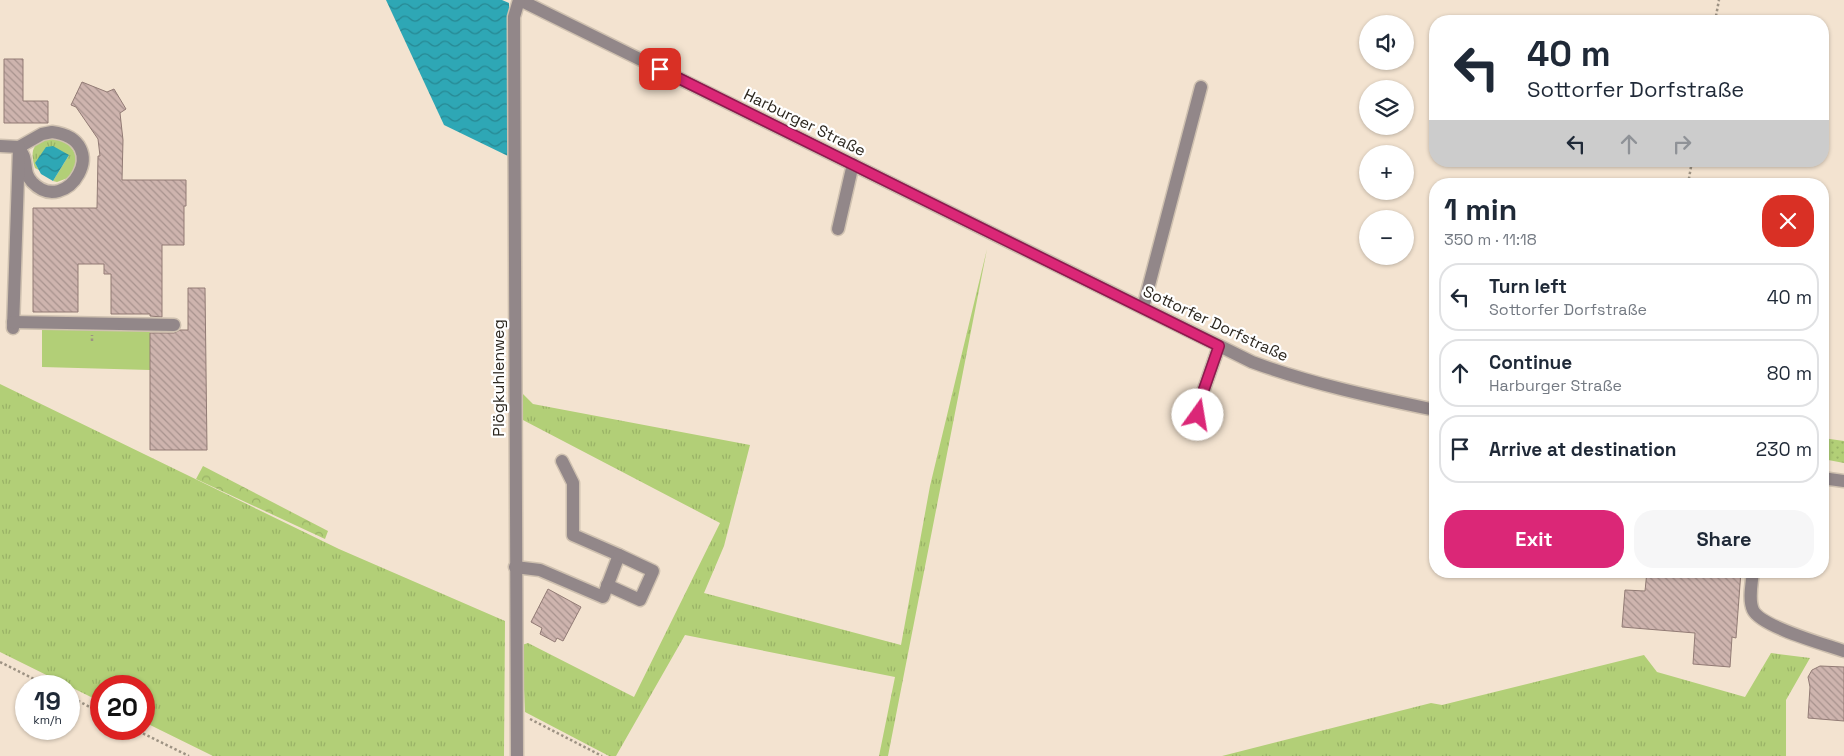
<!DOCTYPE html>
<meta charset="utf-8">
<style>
:root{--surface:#fff;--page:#f6f6f7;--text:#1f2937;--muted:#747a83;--line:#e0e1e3;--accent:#db2777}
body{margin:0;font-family:"Space Grotesk",sans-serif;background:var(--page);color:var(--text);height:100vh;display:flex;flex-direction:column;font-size:19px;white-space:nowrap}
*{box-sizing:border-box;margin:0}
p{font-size:16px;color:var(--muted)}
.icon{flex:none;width:28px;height:28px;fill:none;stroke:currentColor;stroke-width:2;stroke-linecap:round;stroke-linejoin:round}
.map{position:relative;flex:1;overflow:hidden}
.sheet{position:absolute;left:1429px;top:178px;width:400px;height:400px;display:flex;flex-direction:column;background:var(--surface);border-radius:20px;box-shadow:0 1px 4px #0004}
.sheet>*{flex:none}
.top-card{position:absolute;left:1429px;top:15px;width:400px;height:152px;border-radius:20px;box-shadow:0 1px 4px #0004;background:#fff;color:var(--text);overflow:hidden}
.buttons{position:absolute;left:1359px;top:15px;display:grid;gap:10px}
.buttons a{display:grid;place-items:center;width:55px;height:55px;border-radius:50%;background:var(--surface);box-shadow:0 1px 4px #0004;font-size:25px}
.speed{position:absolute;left:15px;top:675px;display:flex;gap:10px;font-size:25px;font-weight:700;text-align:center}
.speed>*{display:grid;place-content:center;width:65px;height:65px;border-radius:50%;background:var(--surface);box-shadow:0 1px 4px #0004;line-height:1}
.speed small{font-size:12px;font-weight:400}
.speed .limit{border:8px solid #d22;background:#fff;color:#111}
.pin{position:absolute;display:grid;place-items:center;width:42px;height:42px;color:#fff;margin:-21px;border-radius:10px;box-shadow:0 2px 8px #0006}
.me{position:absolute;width:55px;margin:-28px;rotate:13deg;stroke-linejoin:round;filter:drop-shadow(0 0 4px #0008)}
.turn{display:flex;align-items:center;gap:18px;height:105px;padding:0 15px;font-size:22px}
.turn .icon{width:65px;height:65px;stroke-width:2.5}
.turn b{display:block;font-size:35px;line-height:42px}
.lanes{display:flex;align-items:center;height:48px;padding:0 15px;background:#0003;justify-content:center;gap:25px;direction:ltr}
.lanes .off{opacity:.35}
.round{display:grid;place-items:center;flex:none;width:52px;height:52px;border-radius:20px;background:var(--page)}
.summary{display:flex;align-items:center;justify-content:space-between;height:85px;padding:0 15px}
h1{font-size:30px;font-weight:700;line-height:38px}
.action{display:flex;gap:10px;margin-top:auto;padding:10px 15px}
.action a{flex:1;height:58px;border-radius:20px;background:var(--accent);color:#fff;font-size:20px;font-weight:700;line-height:58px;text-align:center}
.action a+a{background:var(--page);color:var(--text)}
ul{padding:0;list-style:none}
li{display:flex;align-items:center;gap:15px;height:68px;margin:0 10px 8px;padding:0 5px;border:2px solid var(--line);border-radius:20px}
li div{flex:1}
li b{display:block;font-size:19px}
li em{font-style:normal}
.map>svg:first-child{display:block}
.grass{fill:url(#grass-tufts)}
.forest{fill:url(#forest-crowns)}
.park{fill:#b2cf77}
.garden{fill:url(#garden-dots)}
.water{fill:url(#water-waves)}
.building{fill:url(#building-back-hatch);stroke:#927b75}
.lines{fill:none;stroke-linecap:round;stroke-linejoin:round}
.minor-casing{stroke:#cfc1b0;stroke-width:15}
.path{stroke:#9d9283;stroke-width:2.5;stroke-dasharray:2.5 2.5;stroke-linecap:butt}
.minor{stroke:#928789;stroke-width:12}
.route-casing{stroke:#8e194d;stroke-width:12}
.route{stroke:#db2777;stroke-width:9}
.labels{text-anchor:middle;stroke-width:4.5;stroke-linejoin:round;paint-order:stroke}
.street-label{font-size:16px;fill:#2c271f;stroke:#fff}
</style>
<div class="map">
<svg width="1844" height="756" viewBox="0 0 1844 756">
<defs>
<pattern id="grass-tufts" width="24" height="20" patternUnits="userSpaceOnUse" patternTransform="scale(1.25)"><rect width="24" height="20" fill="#b2cf77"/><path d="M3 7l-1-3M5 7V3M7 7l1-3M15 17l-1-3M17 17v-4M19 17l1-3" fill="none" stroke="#99b266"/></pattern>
<pattern id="forest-crowns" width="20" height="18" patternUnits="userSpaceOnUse" patternTransform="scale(1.25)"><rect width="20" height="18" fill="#b2cf77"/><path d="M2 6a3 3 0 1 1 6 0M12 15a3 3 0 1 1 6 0" fill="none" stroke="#99b266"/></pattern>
<pattern id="garden-dots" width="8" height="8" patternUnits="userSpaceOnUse" patternTransform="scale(1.25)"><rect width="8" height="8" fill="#b2cf77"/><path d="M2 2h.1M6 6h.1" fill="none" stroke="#99b266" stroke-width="1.8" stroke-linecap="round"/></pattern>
<pattern id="water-waves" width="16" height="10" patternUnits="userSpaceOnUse" patternTransform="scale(1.25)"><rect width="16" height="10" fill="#2ea7b5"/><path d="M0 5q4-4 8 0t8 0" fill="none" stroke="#278893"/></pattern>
<pattern id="building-back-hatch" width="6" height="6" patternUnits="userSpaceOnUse" patternTransform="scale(1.25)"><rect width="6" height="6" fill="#ceb4ae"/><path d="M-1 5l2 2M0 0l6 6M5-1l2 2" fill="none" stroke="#a7928d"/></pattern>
</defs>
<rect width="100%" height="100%" fill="#f3e3d0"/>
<g class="grass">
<path d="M 54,138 L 63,139 C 78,154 78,155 73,176 L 57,182 L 53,181 L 69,155 L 35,163 L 39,170 L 35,168 C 29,148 34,141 54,138 Z"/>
<path d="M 987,249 L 888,756 L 879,756 L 895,677 L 685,635 L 616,756 L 609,756 L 525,712 L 522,645 L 528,643 L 634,697 L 720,523 L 521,419 L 521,392 L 533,404 L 750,445 L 724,546 L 704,593 L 901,645 L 930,486 Z"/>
<path d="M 0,384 L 339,549 L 505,621 L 504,756 L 213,756 L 144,722 L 144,686 L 101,686 L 101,702 L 0,652 Z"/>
<path d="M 1771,653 L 1810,658 L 1786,700 L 1786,756 L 1222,756 L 1431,703 L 1442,705 L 1644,655 L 1657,672 L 1745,697 Z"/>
</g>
<path class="forest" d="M 203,466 L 328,531 L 325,539 L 196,479 Z"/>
<path class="park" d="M 42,329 L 150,330 L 150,370 L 42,367 Z"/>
<path class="garden" d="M 1823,438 L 1844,441 L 1844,463 L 1823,459 Z"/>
<g class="water">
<path d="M 386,0 L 502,0 L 509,3 L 510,157 L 444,125 Z"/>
<path d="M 53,146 L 69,155 L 53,181 L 41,174 L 35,163 L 46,147 Z"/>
</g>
<g class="building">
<path d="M 4,59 L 23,59 L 23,101 L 48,101 L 48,123 L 4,123 Z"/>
<path d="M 82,82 L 107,92 L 114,89 L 126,109 L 120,113 L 123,140 L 122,180 L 186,180 L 186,206 L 184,206 L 184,245 L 162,245 L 162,317 L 150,316 L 150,314 L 111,314 L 111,274 L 104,274 L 104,264 L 78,264 L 78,312 L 33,312 L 33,208 L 97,208 L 98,156 L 100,156 L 98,139 L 76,107 L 71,105 Z"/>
<path d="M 188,288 L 205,288 L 207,450 L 150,450 L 150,333 L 174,333 L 180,330 L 188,330 Z"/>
<path d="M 1647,571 L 1741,571 L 1736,638 L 1732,637 L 1730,667 L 1693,664 L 1695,633 L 1622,627 L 1625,590 L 1645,591 Z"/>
<path d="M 548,589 L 581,607 L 563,641 L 557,638 L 555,642 L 540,634 L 542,628 L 531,622 Z"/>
<path d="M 1820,666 L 1844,667 L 1844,721 L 1808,718 L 1810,687 L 1808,677 L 1812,670 Z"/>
</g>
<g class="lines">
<g class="minor-casing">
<g id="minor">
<path d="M 520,0 L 1252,362 C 1312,384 1373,397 1435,410"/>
<path d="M 52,132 C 115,140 67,219 32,182 C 24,173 27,167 24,157 C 23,154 20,150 19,147 L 42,134 Z"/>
<path d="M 0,146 L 19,147 L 13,328"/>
<path d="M 838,229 L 853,164"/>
<path d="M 1143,308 L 1201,87"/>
<path d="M 13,322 L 174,325"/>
<path d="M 1198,415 L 1203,392 L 1219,346"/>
<path d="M 1822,478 L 1844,481"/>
<path d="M 515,567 L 540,570 L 603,597 L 619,555 L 573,535 L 573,483 L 562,461"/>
<path d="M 1753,571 C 1752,583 1748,599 1753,610 C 1761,627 1824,644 1844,651"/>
<path d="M 607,585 L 640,600 L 653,571 L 619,555"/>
<path d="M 517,756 L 514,17 L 519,0"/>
</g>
</g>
<g class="path">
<path d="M 1715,21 L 1719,0"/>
<path d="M 1688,184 L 1692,161"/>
<path d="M 92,341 L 92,335"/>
<path d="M 0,662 L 48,686"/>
<path d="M 69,696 L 101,713"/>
<path d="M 530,719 L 602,756"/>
<path d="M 134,729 L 189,756"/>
</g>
<use href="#minor" class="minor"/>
</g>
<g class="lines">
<g class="route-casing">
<path id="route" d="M 660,69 L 1219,346 L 1203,392 L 1198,415"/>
</g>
<use href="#route" class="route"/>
</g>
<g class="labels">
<g class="street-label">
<text transform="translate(805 122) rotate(26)" y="6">Harburger Straße</text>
<text transform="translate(1216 323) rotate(25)" y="6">Sottorfer Dorfstraße</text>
<text transform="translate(498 378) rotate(-90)" y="6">Plögkuhlenweg</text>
</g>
</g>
</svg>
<div class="buttons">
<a><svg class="icon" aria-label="sound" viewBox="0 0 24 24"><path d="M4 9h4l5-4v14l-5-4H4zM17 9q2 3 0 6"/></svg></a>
<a><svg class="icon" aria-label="layers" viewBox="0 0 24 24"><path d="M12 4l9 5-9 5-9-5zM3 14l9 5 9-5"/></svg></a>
<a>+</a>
<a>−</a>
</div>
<div class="speed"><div>19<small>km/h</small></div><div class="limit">20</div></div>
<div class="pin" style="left:660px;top:69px;background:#d93025"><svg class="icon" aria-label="arrive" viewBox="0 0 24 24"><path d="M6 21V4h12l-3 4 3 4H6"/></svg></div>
<svg class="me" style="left:1198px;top:415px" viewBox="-20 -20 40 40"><circle r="19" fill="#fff"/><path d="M0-13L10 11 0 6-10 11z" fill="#db2777"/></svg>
<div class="top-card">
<div class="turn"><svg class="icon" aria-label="left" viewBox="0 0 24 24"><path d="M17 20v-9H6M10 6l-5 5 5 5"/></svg><div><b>40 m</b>Sottorfer Dorfstraße</div></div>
<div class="lanes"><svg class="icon" aria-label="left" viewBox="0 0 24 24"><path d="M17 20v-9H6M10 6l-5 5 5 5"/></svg><svg class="icon off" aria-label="ahead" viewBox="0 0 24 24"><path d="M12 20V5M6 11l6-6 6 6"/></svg><svg class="icon off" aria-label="right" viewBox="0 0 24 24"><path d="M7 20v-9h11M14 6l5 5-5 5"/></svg></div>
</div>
<section class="sheet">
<div class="summary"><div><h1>1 min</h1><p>350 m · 11:18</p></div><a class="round" style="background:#d93025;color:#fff"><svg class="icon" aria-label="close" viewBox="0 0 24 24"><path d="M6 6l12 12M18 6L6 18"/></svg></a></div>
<ul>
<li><svg class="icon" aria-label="left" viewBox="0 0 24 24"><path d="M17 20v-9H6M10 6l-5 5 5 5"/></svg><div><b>Turn left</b><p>Sottorfer Dorfstraße</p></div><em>40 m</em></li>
<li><svg class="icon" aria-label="ahead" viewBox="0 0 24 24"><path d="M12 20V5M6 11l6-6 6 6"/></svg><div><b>Continue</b><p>Harburger Straße</p></div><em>80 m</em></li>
<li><svg class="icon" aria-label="arrive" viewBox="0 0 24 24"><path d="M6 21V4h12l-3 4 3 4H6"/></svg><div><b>Arrive at destination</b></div><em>230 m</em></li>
</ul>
<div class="action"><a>Exit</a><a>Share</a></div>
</section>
</div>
